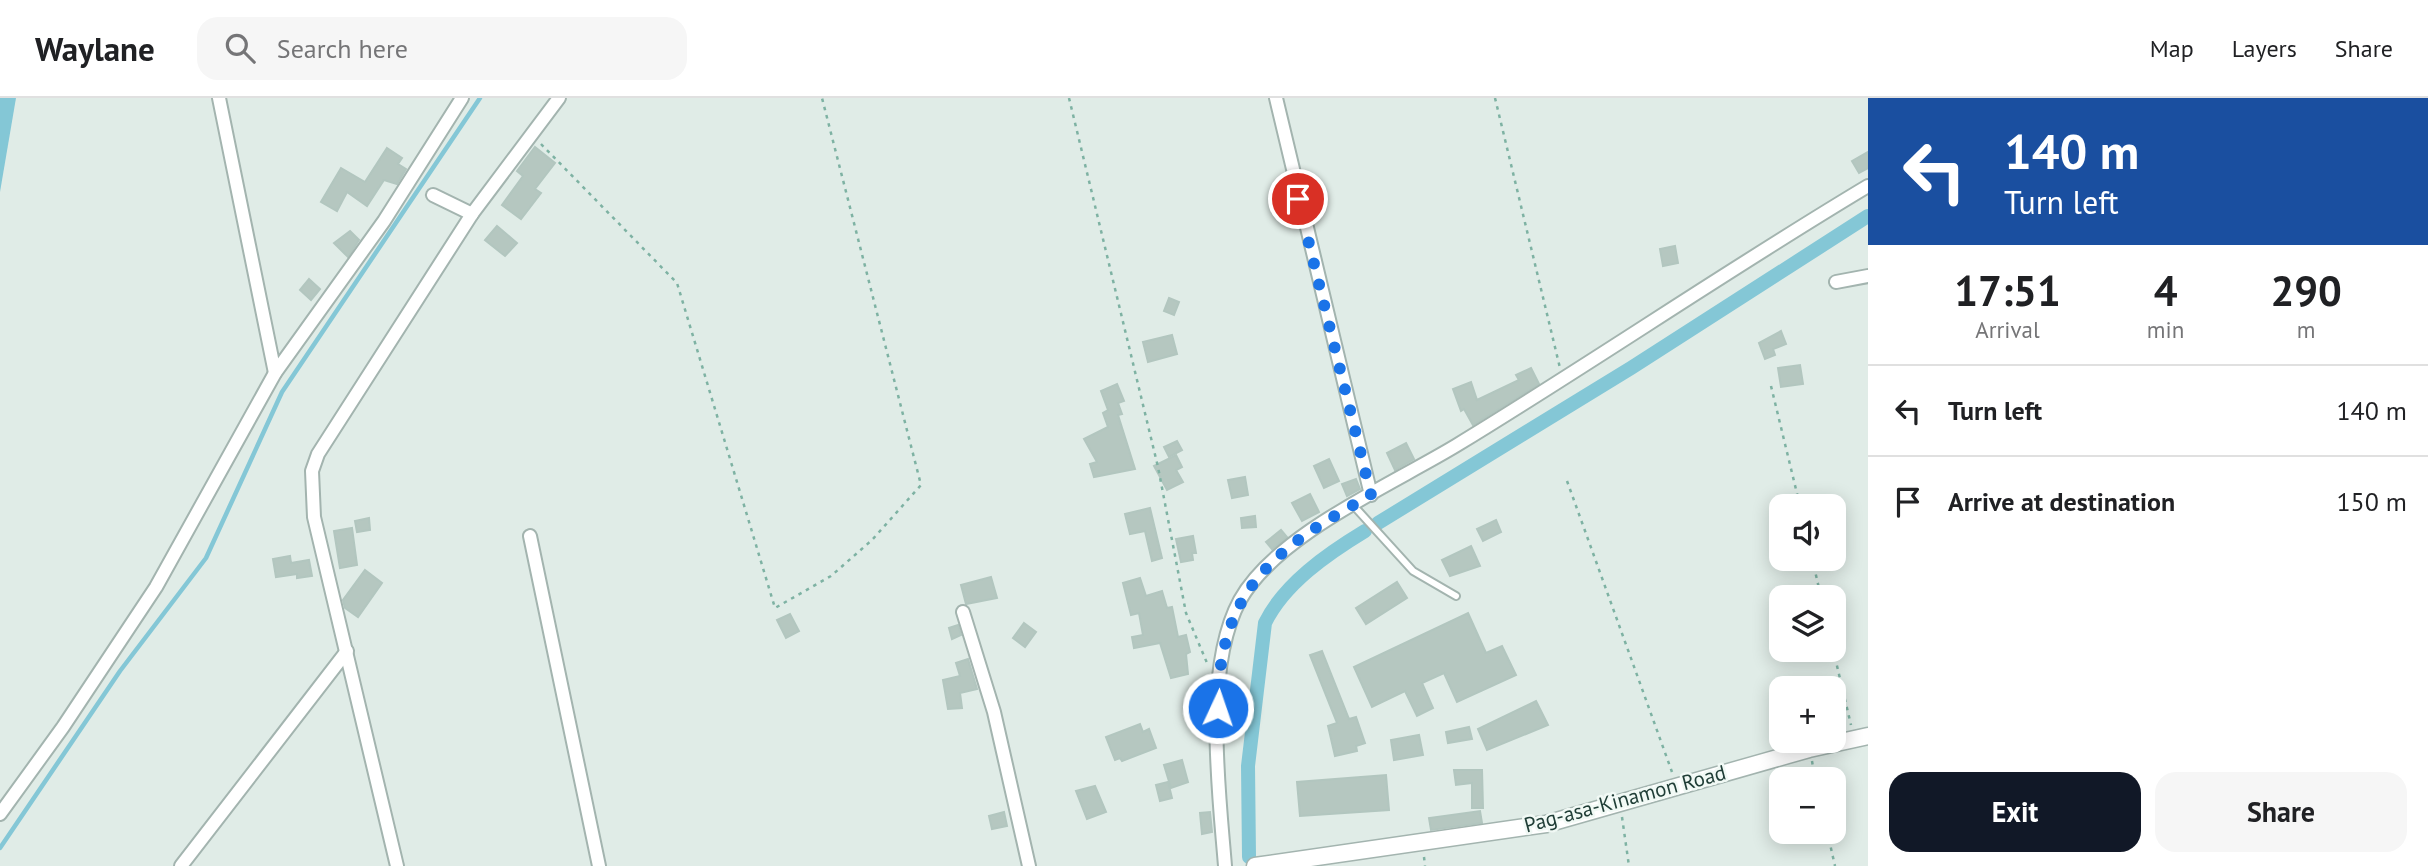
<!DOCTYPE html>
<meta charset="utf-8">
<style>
:root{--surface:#fff;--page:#f6f6f6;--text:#202124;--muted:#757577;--line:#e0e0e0;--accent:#111827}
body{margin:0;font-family:"PT Sans",sans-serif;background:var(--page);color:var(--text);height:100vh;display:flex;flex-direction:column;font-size:26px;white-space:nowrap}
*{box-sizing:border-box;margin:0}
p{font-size:23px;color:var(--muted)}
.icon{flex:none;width:38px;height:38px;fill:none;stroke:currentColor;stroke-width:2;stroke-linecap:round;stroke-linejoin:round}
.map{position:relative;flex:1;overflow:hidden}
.side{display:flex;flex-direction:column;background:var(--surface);width:560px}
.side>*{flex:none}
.banner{background:#1a4fa0;color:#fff;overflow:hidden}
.controls{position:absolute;left:1769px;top:396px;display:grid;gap:14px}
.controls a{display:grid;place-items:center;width:77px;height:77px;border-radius:14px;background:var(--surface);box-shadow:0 4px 18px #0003;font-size:35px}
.pin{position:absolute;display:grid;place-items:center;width:60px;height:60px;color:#fff;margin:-30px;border:4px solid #fff;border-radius:50%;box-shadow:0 2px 7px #0007}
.me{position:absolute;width:77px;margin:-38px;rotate:3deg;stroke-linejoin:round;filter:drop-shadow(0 0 5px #0008)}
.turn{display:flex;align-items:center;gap:24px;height:147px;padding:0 21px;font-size:32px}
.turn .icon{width:91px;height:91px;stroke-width:2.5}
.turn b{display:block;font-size:49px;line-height:60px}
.eta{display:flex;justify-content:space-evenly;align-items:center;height:119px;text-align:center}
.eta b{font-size:42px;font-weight:800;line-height:49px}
.primary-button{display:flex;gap:14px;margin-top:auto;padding:14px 21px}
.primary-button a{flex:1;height:80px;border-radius:21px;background:var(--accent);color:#fff;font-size:28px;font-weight:800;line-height:80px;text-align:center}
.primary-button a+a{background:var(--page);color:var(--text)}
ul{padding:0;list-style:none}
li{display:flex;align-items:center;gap:21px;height:91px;padding:0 21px;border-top:2px solid var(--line)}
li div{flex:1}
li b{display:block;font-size:26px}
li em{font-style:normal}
header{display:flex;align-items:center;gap:42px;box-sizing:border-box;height:98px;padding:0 35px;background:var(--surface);border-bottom:2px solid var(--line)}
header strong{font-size:33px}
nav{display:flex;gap:38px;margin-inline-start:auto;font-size:24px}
.search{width:490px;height:63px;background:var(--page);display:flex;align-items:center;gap:18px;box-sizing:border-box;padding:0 24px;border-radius:21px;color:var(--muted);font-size:26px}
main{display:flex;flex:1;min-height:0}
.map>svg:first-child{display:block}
.water{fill:#84c7d6}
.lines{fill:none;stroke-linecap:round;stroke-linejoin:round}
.stream{stroke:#84c7d6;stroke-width:4.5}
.canal{stroke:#84c7d6;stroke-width:14}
.building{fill:#b5c7c0;stroke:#b2c6bf;stroke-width:2}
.service-casing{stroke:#a3b4af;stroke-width:10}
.minor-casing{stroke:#a3b4af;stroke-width:16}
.tertiary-casing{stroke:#a3b4af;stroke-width:19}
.path{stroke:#7eb2a3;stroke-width:2.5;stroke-dasharray:3.5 5;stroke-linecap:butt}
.service{stroke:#fff;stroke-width:6}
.minor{stroke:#fff;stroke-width:12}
.tertiary{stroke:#fff;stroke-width:16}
.route{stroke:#1a73e8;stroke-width:12;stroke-dasharray:0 21.6}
.labels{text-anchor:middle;stroke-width:5;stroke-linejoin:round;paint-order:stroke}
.street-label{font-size:21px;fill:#203e37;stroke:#f1f9f5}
</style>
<header>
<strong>Waylane</strong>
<div class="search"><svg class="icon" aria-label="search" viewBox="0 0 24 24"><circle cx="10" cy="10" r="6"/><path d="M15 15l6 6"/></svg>Search here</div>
<nav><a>Map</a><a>Layers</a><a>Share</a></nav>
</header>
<main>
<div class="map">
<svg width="1868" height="768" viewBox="0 0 1868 768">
<rect width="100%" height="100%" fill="#e0ece7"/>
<path class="water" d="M 0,0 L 16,0 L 0,94 Z"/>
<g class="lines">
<path class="stream" d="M 0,750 L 120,573 L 206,460 L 282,294 L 480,0"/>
<g class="canal">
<path d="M 1378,425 L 1631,270 L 1868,118"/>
<path d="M 1249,759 L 1248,668 L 1265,525 C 1284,486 1327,456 1365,433"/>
</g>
</g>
<g class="building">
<path d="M 535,49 L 555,65 L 535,91 L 541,95 L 521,121 L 502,107 L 523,78 L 517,73 Z"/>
<path d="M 387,50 L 402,60 L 398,66 L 406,71 L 397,86 L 384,82 L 367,108 L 347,94 L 337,113 L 321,104 L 341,70 L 365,84 Z"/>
<path d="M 1868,54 L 1868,70 L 1859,75 L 1852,63 Z"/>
<path d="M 497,128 L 517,145 L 505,158 L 485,142 Z"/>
<path d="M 350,133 L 359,142 L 348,159 L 334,145 Z"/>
<path d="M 1675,148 L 1678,165 L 1663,168 L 1660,151 Z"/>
<path d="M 309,181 L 320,191 L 311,202 L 300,192 Z"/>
<path d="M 1169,200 L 1179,204 L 1174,217 L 1164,213 Z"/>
<path d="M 1781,233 L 1786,246 L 1773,251 L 1775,257 L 1765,261 L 1759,245 Z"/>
<path d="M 1172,237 L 1177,256 L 1148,264 L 1143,244 Z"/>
<path d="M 1800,267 L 1803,286 L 1781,289 L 1778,270 Z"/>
<path d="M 1531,270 L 1539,286 L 1473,327 L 1464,311 L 1461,313 L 1453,291 L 1471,284 L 1477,302 L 1519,282 L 1516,277 Z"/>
<path d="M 1117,286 L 1124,303 L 1118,305 L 1122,316 L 1118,317 L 1135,371 L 1094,379 L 1090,366 L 1097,364 L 1084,341 L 1108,329 L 1103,315 L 1108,312 L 1101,293 Z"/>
<path d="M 1177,343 L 1182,352 L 1169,359 L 1164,349 Z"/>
<path d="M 1406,345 L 1414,361 L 1395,372 L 1387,355 Z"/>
<path d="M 1176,357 L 1182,369 L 1176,372 L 1183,384 L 1167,392 L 1154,368 Z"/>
<path d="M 1329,361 L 1339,383 L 1324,390 L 1314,368 Z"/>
<path d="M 1245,379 L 1248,397 L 1232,400 L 1228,382 Z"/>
<path d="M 1356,381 L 1360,391 L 1347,398 L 1342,386 Z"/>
<path d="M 1310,396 L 1319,414 L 1302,423 L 1292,405 Z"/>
<path d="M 1150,410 L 1162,460 L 1152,463 L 1145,433 L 1130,436 L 1125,416 Z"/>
<path d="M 1255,418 L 1256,429 L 1242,430 L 1241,420 Z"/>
<path d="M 369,420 L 370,432 L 357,434 L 355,423 Z"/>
<path d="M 1496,422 L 1501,434 L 1483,443 L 1477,431 Z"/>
<path d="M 352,430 L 357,467 L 340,470 L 334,433 Z"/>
<path d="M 1281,432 L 1287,439 L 1272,451 L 1266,444 Z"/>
<path d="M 1193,438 L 1196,455 L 1192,455 L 1193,462 L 1181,464 L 1176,441 Z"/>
<path d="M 1471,448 L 1480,468 L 1450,478 L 1442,462 Z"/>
<path d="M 290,458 L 291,465 L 309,462 L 312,478 L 297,480 L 297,476 L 276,479 L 273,461 Z"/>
<path d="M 365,472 L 382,485 L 358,519 L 345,510 L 343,502 Z"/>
<path d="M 991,479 L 997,500 L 966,506 L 961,487 Z"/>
<path d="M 1140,480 L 1146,498 L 1162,493 L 1167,510 L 1172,509 L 1178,539 L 1186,537 L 1190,554 L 1186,556 L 1188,576 L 1171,580 L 1160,545 L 1134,550 L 1132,539 L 1143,537 L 1139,515 L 1131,517 L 1123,485 Z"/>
<path d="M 1397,484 L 1407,500 L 1366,526 L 1356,510 Z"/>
<path d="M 1468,515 L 1486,555 L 1502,548 L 1516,577 L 1457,604 L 1444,575 L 1422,585 L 1433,610 L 1417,618 L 1405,593 L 1372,609 L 1354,569 Z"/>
<path d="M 790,516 L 799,533 L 786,540 L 777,522 Z"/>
<path d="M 1024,525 L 1036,534 L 1025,549 L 1013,540 Z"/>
<path d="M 958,527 L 961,537 L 952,541 L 949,530 Z"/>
<path d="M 1322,553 L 1349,621 L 1356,619 L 1365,645 L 1356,648 L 1357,653 L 1335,658 L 1328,628 L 1337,625 L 1310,557 Z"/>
<path d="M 968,561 L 977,591 L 960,595 L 962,610 L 948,611 L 943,582 L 960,578 L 956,565 Z"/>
<path d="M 1536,603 L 1548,627 L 1487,652 L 1478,631 Z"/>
<path d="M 1140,626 L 1143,634 L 1149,631 L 1156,650 L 1122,663 L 1120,660 L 1115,662 L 1106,639 Z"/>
<path d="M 1469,629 L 1472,641 L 1448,645 L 1446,634 Z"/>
<path d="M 1419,637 L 1423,657 L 1394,662 L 1391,642 Z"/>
<path d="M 1182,662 L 1188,684 L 1171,690 L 1164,667 Z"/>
<path d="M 1454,672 L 1482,672 L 1483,710 L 1472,710 L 1472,685 L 1456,687 Z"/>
<path d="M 1386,677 L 1389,712 L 1300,718 L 1297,684 Z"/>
<path d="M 1168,684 L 1172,700 L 1160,703 L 1156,687 Z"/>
<path d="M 1095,688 L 1106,714 L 1087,721 L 1076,693 Z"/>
<path d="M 1480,713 L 1482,725 L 1431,732 L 1429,720 Z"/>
<path d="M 1004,714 L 1007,728 L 992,731 L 989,718 Z"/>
<path d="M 1210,714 L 1212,734 L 1202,736 L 1200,715 Z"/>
</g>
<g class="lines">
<g class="service-casing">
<path id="service" d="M 1353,407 L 1413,473 L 1456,498"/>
</g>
<g class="minor-casing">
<g id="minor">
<path d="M 219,0 L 275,275"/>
<path d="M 1276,0 L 1371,397"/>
<path d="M 433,97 L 472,116"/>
<path d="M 1836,184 L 1868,178"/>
<path d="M 530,438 L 599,768"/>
<path d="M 963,514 L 994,614 L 1029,768"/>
<path d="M 0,716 L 63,629 L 156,489 L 275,275 L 384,123 L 462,0"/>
<path d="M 181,768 L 347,553"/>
<path d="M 397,768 L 314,419 L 312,373 L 318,356 L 472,116 L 559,0"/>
<path d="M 1225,768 C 1219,693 1203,570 1240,502 C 1277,436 1393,386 1457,347 C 1595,263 1729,171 1868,88"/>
</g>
</g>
<g class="tertiary-casing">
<path id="tertiary" d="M 1255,768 L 1546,726 L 1809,651 L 1868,638"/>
</g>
<g class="path">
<path d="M 1069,0 L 1158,369 L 1186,515 L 1207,565"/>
<path d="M 1495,0 L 1560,270"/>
<path d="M 541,46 L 677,185 L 775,510 L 831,478 L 872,442 L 921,387 L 822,0"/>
<path d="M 1771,288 L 1800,408"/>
<path d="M 1567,383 L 1672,674"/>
<path d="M 1812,460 L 1821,499"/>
<path d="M 1833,551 L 1851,627"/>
<path d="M 1812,663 L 1815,681"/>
<path d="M 1622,719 L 1629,768"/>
<path d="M 1827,733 L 1835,768"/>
<path d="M 1424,759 L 1425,768"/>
</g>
<use href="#service" class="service"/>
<use href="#minor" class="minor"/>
<use href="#tertiary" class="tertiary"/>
</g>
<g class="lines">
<path class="route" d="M 1218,610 C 1218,492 1275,450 1371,397 L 1298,101"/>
</g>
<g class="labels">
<g class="street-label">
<text transform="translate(1625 701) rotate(-15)" y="7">Pag-asa-Kinamon Road</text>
</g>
</g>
</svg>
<div class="controls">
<a><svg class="icon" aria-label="sound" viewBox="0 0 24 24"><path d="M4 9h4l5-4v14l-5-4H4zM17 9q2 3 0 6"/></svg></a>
<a><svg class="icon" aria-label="layers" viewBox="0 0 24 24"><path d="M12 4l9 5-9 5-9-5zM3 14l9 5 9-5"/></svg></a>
<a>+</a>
<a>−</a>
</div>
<div class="pin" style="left:1298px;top:101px;background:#d93025"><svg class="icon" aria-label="arrive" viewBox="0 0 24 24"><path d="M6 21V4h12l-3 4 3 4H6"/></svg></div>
<svg class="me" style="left:1218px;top:610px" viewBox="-20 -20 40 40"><circle r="17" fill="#1a73e8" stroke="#fff" stroke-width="3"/><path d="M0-11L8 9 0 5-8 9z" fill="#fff"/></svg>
</div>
<section class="side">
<div class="banner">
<div class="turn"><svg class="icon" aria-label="left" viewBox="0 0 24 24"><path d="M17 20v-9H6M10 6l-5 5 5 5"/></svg><div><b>140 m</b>Turn left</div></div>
</div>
<div class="eta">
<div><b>17:51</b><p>Arrival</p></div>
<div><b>4</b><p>min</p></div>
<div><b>290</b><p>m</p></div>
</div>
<ul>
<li><svg class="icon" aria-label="left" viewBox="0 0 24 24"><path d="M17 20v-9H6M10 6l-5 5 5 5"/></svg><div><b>Turn left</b></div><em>140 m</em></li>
<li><svg class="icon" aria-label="arrive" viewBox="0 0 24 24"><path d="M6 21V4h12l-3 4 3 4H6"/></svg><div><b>Arrive at destination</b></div><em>150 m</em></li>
</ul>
<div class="primary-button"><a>Exit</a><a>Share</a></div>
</section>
</main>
